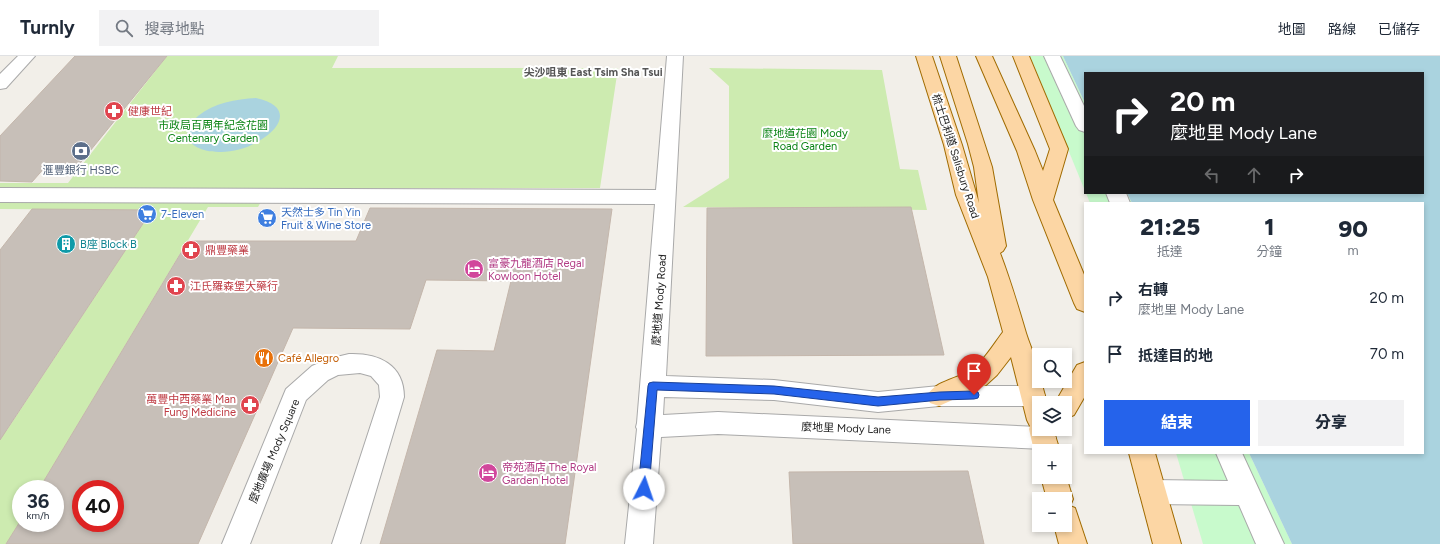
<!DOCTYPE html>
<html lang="zh-TW">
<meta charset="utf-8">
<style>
:root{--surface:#fff;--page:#f2f2f3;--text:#1f2937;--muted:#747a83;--line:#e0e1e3;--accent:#2563eb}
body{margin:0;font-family:Figtree,"Noto Sans TC",sans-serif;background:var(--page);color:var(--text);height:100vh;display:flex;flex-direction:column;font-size:15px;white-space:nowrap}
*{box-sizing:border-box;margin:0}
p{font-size:13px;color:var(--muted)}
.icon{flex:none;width:22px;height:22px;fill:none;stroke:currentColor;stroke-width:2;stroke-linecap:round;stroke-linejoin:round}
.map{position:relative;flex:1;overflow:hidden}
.drawer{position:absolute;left:1084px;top:146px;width:340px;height:252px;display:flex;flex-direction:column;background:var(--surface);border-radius:0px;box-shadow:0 2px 6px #0003}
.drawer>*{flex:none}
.top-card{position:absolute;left:1084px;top:16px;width:340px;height:122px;border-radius:0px;box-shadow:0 2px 6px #0003;background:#202124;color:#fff;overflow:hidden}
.controls{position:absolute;left:1032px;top:292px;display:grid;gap:8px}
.controls a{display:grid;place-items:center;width:40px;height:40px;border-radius:0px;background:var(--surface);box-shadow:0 2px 6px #0003;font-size:20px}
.speed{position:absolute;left:12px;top:424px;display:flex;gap:8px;font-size:20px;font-weight:700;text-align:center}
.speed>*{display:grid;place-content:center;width:52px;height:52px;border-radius:50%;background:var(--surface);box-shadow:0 2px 6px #0003;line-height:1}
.speed small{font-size:10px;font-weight:400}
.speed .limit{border:6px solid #d22;background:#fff;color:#111}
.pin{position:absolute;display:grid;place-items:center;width:34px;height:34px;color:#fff;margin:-41px -17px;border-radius:50% 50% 50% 0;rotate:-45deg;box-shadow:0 0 4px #0007}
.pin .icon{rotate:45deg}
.me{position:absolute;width:44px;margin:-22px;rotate:4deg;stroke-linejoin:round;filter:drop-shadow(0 0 3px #0008)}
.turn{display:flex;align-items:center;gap:14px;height:84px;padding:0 20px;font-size:18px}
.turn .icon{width:52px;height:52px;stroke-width:2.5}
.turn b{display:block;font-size:28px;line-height:34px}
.lanes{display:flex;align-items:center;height:38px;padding:0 20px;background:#0003;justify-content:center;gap:20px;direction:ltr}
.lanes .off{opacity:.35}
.eta{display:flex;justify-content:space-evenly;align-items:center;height:68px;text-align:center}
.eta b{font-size:24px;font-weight:800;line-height:28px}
.cta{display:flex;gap:8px;margin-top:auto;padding:8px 20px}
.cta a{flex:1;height:46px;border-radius:0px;background:var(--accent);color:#fff;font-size:16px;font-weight:800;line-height:46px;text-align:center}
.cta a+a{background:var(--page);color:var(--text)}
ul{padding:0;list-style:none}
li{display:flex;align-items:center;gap:12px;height:56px;padding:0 20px}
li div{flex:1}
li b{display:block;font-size:15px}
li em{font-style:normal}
header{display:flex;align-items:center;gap:24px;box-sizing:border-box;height:56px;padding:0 20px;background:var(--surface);border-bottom:1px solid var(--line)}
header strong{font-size:19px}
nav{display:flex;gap:22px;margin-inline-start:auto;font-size:14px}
.search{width:280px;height:36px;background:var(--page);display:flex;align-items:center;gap:10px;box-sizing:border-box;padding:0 14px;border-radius:0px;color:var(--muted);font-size:15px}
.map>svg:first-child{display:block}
.grass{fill:#cdebb0}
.park{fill:#c8facc}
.water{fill:#aad3df}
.building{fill:#c7bfb8;stroke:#c4b6ab;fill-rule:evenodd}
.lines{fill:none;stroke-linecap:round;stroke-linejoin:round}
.minor-casing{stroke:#a9a9a9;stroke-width:2}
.major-casing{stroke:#a06b00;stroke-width:2}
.minor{fill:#fff;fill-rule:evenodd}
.major{fill:#fcd6a4;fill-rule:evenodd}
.route{fill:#2563eb;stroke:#184099}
.labels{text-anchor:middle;stroke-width:4;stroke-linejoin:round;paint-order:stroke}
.far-quarter-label{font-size:11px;font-weight:bold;fill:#555;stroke:#fff}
.health-label{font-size:11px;fill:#be3a42;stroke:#fff;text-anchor:start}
.park-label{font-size:11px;fill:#0c8416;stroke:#fff}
.street-label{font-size:11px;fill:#222;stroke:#fff}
.service-label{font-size:11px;fill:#4e5e75;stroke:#fff}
.shop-label{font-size:11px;fill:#366cbe;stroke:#fff;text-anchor:start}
.culture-label{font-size:11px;fill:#0d838f;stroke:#fff;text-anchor:start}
.hotel-label{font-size:11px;fill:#b23c85;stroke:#fff;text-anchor:start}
.food-label{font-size:11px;fill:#c56008;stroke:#fff;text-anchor:start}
</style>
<header>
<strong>Turnly</strong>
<div class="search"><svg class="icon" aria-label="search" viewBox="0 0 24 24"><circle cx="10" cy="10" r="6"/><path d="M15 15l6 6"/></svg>搜尋地點</div>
<nav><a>地圖</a><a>路線</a><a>已儲存</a></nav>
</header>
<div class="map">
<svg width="1440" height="488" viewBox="0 0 1440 488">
<rect width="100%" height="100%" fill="#f2efe9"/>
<g class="grass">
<path d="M 167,0 L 338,0 L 332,12 L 618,12 L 600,132 L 269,132 L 258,151 L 208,151 L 39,433 L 21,433 L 21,464 L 6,488 L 0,488 L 0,374 L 7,374 L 152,154 L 0,153 L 0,127 L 68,127 Z"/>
<path d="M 709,12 L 882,14 L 900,113 L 918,114 L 927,154 L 683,151 L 729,122 L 729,30 Z"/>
</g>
<g class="park">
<path d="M 1030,0 L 1063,0 L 1085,47 L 1085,135 Z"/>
<path d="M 1086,137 L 1127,137 L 1132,147 L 1090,147 Z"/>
<path d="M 1176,397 L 1249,397 L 1292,488 L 1203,488 Z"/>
</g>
<g class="water">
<path d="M 1063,0 L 1440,0 L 1440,488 L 1292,488 L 1249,397 L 1423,397 L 1423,147 L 1132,147 L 1127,137 L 1423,137 L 1423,17 L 1085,17 L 1085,47 Z"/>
<path d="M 256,42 C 290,49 285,70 259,85 C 248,92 234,96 221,96 C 197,97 173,83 198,60 C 214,47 236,43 256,42 Z"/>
</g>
<g class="building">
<path d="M 75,0 L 167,0 L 77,111 L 46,110 L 32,126 L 0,125 L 0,80 Z"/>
<path d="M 911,151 L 944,299 L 706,300 L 707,152 Z"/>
<path d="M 370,152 L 612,153 L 565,488 L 380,488 L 437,294 L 494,295 L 511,225 L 426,224 L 410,273 L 293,272 L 198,488 L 6,488 L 21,464 L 21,467 L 55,467 L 55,433 L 39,433 L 188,185 L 356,185 ZM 81,433 L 115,433 L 115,467 L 81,467 Z"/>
<path d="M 32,153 L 152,154 L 0,384 L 0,194 Z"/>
<path d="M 968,415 L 984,488 L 793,488 L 789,416 Z"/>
</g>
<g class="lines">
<g class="minor-casing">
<g id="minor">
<path d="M 18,0 L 35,0 L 6,32 L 0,33 L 0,18 Z"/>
<path d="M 667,0 L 683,0 L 666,320 L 774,324 L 878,336 L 939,330 L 1033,330 L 1042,333 L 1045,340 L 1042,347 L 1033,350 L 939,350 L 878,356 L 774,344 L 664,341 L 663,359 L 718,356 L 1039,371 L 1039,373 L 1052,374 L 1056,382 L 1052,390 L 1043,393 L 718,378 L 661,381 L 653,488 L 625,488 L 637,373 L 636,371 L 637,367 L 655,148 L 0,146 L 0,132 L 656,134 Z"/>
<path d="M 1044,0 L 1060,0 L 1085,52 L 1085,76 L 1079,74 L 1076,70 Z"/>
<path d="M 1106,137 L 1126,137 L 1130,147 L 1110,147 Z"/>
<path d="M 349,298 C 378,297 404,308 404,341 L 360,488 L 332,488 L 380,341 L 379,329 L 371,320 L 360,317 L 338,319 L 328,324 L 306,344 L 250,488 L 222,488 L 286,333 L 312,310 L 328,303 Z"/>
<path d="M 1216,397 L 1242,397 L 1284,488 L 1256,488 L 1239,449 L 1152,448 L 1143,445 L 1139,436 L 1143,427 L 1152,424 L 1228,425 Z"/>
</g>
</g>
<g class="major-casing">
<g id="major">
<path d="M 916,0 L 932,0 L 962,89 L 979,147 L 974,111 L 968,88 L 940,0 L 956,0 L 992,111 L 1006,190 L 1003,195 L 1000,197 C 1010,223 1018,250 1026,277 C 1031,293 1039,308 1039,325 L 1041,325 L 1047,347 L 1039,347 L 1039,373 L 1053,373 L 1060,395 L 1039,395 L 1039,403 L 1034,395 L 1029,373 L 1030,370 L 1027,364 L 1011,301 L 997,319 L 986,329 L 939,350 L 930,347 L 927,340 C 934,326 955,323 968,316 C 983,307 993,289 1003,276 L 988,221 L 956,139 L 944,89 Z"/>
<path d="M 976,0 L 992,0 L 1035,95 L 1043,115 L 1050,93 L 1013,0 L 1029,0 L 1068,93 L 1053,144 L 1085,221 L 1085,256 L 1077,253 L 1074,247 L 1033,144 L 1017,95 Z"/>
<path d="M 1085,306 L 1085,340 L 1074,359 L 1065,363 L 1065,347 L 1055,347 L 1077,309 Z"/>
<path d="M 1129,397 L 1155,397 L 1181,488 L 1153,488 Z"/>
<path d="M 1065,417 L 1073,443 L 1070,450 L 1075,452 L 1087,488 L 1059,488 L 1054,469 L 1065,469 L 1065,443 L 1047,443 L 1041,421 L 1065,421 Z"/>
</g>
</g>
<use href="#minor" class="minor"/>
<use href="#major" class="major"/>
</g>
<path class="route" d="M 653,326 L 774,330 L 878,341 L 940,336 L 974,335 L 978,336 L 979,339 L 978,342 L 974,343 L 940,344 L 878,350 L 774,338 L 657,334 L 649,433 L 647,437 L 644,438 L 640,437 L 638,433 L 648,330 L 649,327 Z"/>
<defs>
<g id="pharmacy-disc" transform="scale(1)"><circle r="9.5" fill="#e0444e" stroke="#fff"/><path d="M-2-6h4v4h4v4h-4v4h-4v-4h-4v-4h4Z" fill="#fff"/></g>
<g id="bank-disc" transform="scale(1)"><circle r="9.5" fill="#5c6f8a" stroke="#fff"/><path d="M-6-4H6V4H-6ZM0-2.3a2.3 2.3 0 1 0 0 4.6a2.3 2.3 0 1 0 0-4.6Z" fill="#fff"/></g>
<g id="supermarket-disc" transform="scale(1)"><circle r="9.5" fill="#3f7fe0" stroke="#fff"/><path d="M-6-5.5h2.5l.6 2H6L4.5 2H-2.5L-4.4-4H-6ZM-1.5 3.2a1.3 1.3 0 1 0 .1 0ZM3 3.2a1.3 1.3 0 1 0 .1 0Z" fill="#fff"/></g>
<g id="building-disc" transform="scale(1)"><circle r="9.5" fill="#0f9aa8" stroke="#fff"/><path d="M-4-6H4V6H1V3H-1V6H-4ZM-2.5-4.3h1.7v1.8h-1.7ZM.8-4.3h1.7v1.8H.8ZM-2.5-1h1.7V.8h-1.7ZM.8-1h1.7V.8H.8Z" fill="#fff"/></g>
<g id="hotel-disc" transform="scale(1)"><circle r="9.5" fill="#d1479c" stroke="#fff"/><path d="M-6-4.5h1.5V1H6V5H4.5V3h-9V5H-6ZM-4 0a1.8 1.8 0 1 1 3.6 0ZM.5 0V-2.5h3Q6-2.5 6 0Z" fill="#fff"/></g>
<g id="restaurant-disc" transform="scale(1)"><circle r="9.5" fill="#e8710a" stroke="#fff"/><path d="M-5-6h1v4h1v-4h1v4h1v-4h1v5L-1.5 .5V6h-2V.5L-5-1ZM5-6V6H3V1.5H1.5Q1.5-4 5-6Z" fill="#fff"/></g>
</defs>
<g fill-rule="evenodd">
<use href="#pharmacy-disc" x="114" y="55"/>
<use href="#bank-disc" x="81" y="95"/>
<use href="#supermarket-disc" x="147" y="158"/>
<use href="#supermarket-disc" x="267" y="162"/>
<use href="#building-disc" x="66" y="188"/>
<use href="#pharmacy-disc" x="191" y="194"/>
<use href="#hotel-disc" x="474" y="213"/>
<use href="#pharmacy-disc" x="176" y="230"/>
<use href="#restaurant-disc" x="264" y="302"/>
<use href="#pharmacy-disc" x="250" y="349"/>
<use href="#hotel-disc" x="488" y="417"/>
</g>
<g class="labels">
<g class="far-quarter-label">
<text x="593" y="20">尖沙咀東 East Tsim Sha Tsui</text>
</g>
<g class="health-label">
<text x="128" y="59">健康世紀</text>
<text x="205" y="198">鼎豐藥業</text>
<text x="190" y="234">江氏羅森堡大藥行</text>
<text x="236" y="347" text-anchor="end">萬豐中西藥業 Man<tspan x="236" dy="13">Fung Medicine</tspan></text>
</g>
<g class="park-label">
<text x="213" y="73">市政局百周年紀念花園<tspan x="213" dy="13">Centenary Garden</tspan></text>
<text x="805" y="81">麼地道花園 Mody<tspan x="805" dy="13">Road Garden</tspan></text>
</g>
<g class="street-label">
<text transform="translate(956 100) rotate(72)" y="4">梳士巴利道 Salisbury Road</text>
<text transform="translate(659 244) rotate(-86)" y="4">麼地道 Mody Road</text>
<text transform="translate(846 372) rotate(2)" y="4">麼地里 Mody Lane</text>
<text transform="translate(274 395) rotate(-67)" y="4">麼地廣場 Mody Square</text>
</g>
<g class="service-label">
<text x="81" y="118">滙豐銀行 HSBC</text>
</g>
<g class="shop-label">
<text x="281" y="160">天然士多 Tin Yin<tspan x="281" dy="13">Fruit &amp; Wine Store</tspan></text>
<text x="161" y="162">7-Eleven</text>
</g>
<g class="culture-label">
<text x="80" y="192">B座 Block B</text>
</g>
<g class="hotel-label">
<text x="488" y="211">富豪九龍酒店 Regal<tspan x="488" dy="13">Kowloon Hotel</tspan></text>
<text x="502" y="415">帝苑酒店 The Royal<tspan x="502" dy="13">Garden Hotel</tspan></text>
</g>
<g class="food-label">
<text x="278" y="306">Café Allegro</text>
</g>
</g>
</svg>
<div class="controls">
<a><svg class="icon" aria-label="search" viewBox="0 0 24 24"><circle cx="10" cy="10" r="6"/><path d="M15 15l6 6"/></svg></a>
<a><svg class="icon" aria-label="layers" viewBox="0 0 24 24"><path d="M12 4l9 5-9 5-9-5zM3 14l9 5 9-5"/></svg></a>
<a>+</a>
<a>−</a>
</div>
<div class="speed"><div>36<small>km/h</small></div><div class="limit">40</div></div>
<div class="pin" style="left:974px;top:339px;background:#d93025"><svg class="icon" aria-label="arrive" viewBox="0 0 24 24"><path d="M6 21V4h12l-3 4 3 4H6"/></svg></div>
<svg class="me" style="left:644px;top:433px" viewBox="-20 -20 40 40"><circle r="19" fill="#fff"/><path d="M0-13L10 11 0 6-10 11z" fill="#2563eb"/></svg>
<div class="top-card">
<div class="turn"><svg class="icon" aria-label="right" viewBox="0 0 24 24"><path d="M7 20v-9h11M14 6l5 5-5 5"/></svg><div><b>20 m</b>麼地里 Mody Lane</div></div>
<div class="lanes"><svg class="icon off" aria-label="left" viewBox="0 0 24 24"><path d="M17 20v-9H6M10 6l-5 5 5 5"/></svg><svg class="icon off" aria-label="ahead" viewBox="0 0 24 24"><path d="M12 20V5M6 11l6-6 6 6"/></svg><svg class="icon" aria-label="right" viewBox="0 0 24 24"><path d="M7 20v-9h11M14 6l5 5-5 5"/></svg></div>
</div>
<section class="drawer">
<div class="eta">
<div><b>21:25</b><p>抵達</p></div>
<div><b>1</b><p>分鐘</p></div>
<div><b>90</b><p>m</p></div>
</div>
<ul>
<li><svg class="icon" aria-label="right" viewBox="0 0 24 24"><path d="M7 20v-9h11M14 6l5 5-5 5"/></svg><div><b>右轉</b><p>麼地里 Mody Lane</p></div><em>20 m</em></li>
<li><svg class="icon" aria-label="arrive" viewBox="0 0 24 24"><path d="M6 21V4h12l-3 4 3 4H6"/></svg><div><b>抵達目的地</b></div><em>70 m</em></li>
</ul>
<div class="cta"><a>結束</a><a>分享</a></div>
</section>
</div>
